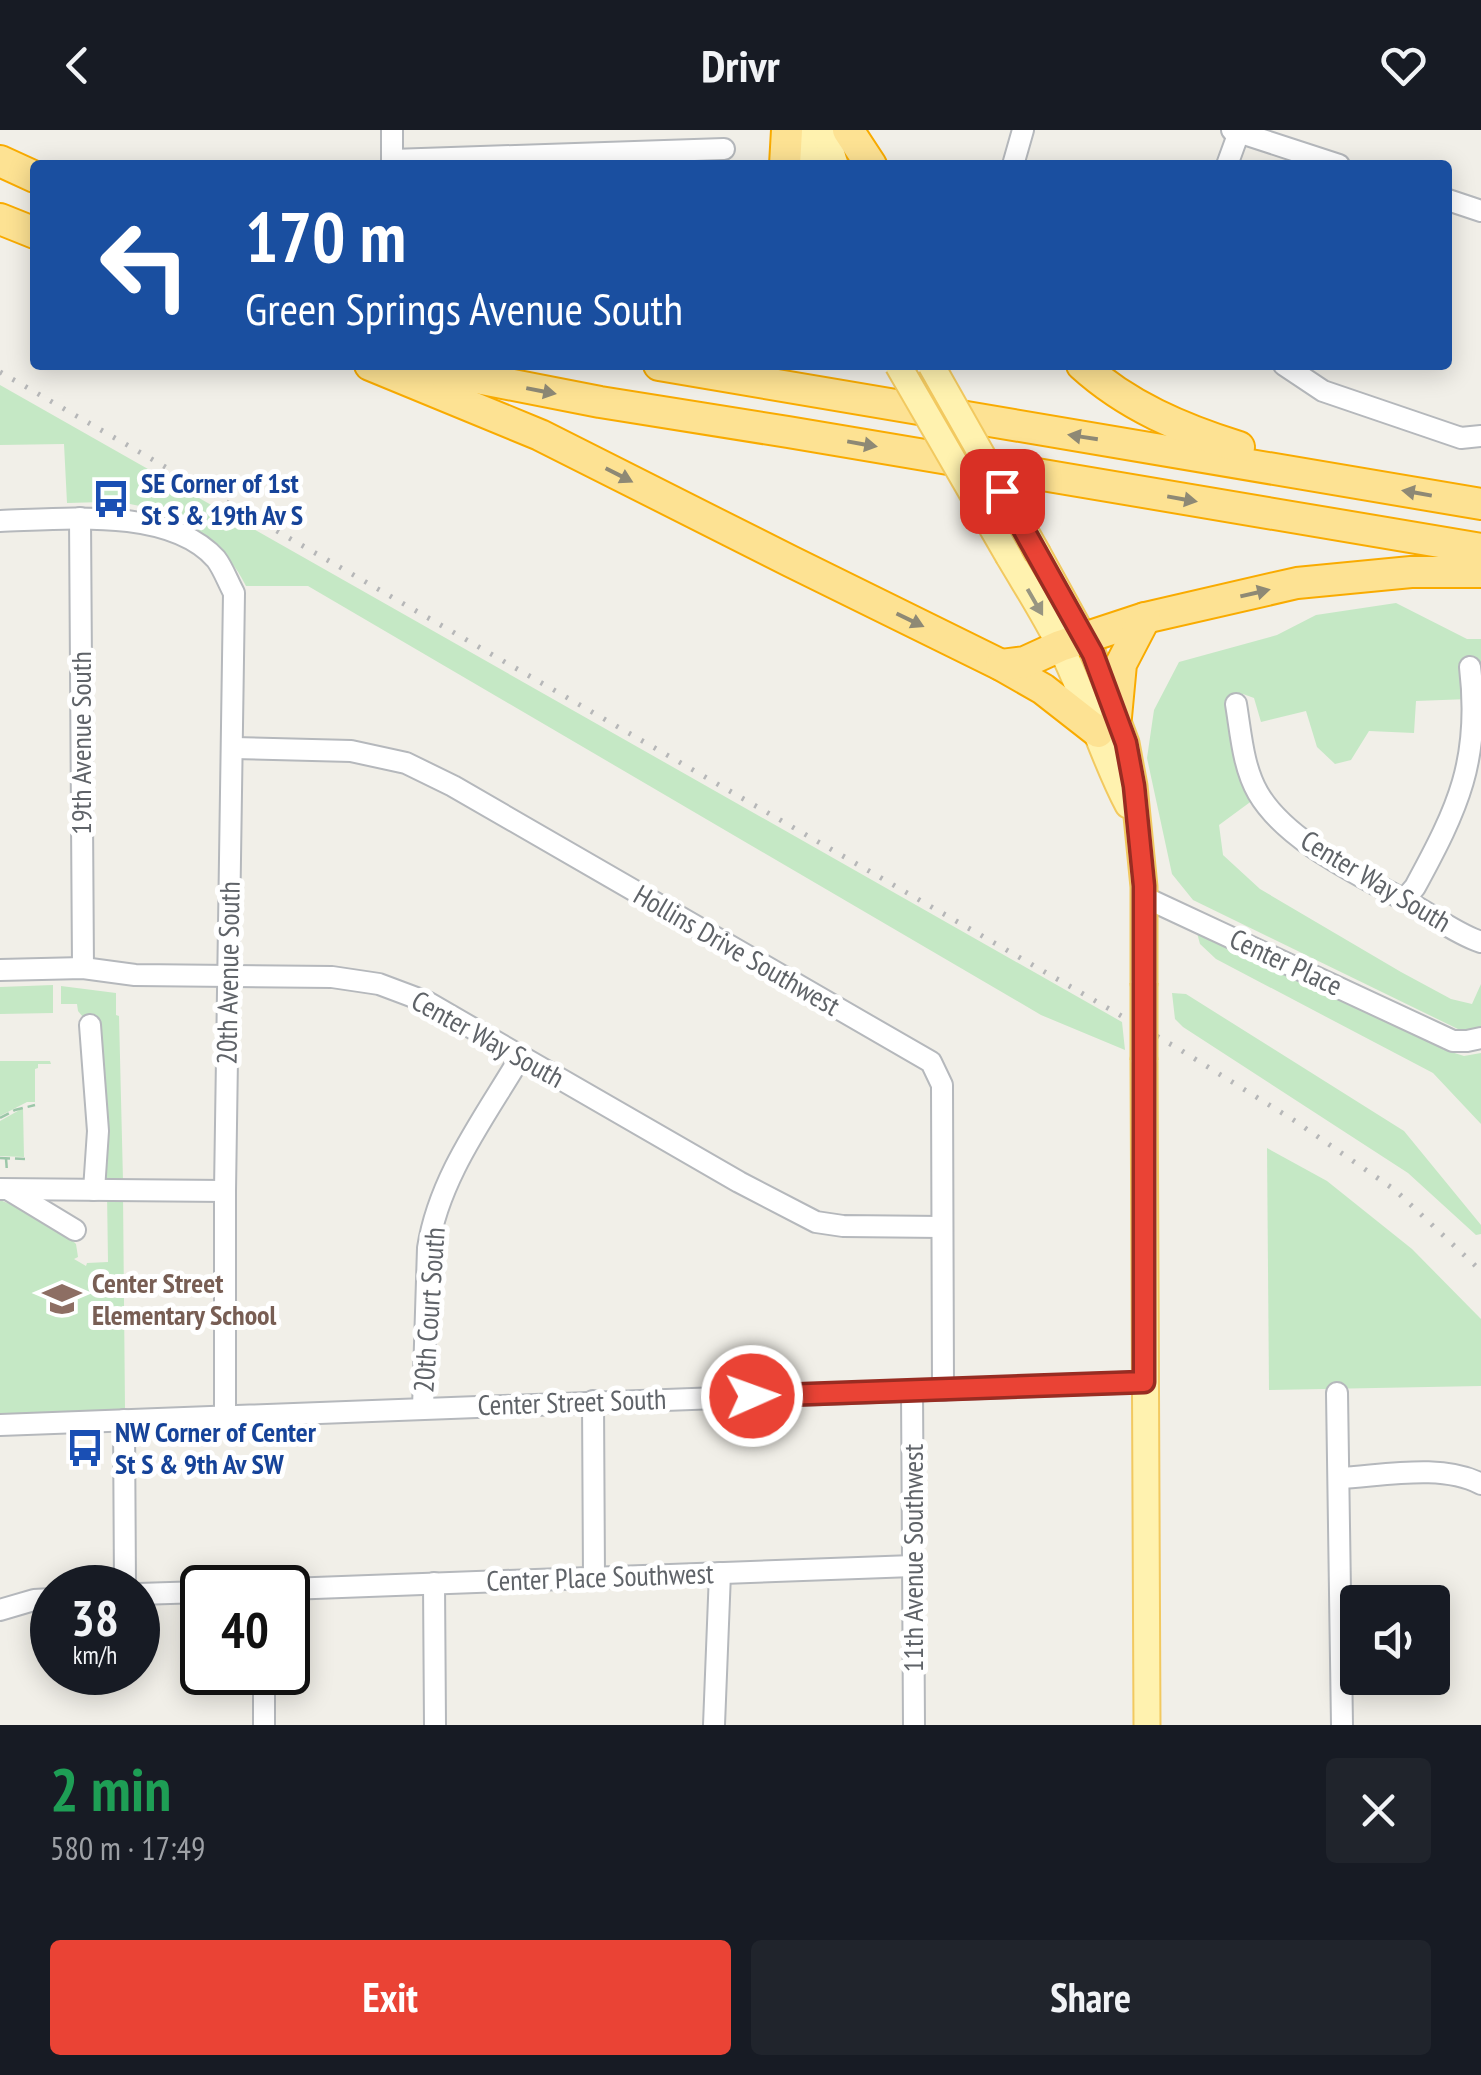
<!DOCTYPE html>
<meta charset="utf-8">
<style>
:root{--surface:#171b24;--page:#20242c;--text:#f1f3f6;--muted:#9ea1a6;--accent:#ea4335}
body{margin:0;font-family:"PT Sans Narrow",sans-serif;background:var(--page);color:var(--text);height:100vh;display:flex;flex-direction:column;font-size:38px;white-space:nowrap}
*{box-sizing:border-box;margin:0}
p{font-size:32px;color:var(--muted)}
.icon{flex:none;width:55px;height:55px;fill:none;stroke:currentColor;stroke-width:2;stroke-linecap:round;stroke-linejoin:round}
.map{position:relative;height:1595px;overflow:hidden}
.sheet{display:flex;flex-direction:column;background:var(--surface);flex:1}
.sheet>*{flex:none}
.top-card{position:absolute;left:30px;top:30px;width:1422px;height:210px;border-radius:10px;box-shadow:0 5px 25px #0003;background:#1a4fa0;color:#fff;overflow:hidden}
.controls{position:absolute;left:1340px;top:1455px;display:grid;gap:20px}
.controls a{display:grid;place-items:center;width:110px;height:110px;border-radius:10px;background:var(--surface);box-shadow:0 5px 25px #0003;font-size:50px}
.speed{position:absolute;left:30px;top:1435px;display:flex;gap:20px;font-size:50px;font-weight:700;text-align:center}
.speed>*{display:grid;place-content:center;width:130px;height:130px;border-radius:50%;background:var(--surface);box-shadow:0 5px 25px #0003;line-height:1}
.speed small{font-size:25px;font-weight:400}
.speed .limit{border:5px solid #111;border-radius:15px;background:#fff;color:#111}
.pin{position:absolute;display:grid;place-items:center;width:85px;height:85px;color:#fff;margin:-42px;border-radius:20px;box-shadow:0 5px 15px #0006}
.me{position:absolute;width:110px;margin:-55px;rotate:88deg;stroke-linejoin:round;filter:drop-shadow(0 0 8px #0008)}
.turn{display:flex;align-items:center;gap:35px;height:210px;padding:0 50px;font-size:45px}
.turn .icon{width:130px;height:130px;stroke-width:2.5}
.turn b{display:block;font-size:70px;line-height:85px}
.round{display:grid;place-items:center;flex:none;width:105px;height:105px;border-radius:10px;background:var(--page)}
.overview{display:flex;align-items:center;justify-content:space-between;height:170px;padding:0 50px}
h1{font-size:60px;font-weight:700;line-height:75px;color:#1e9e55}
.primary-button{display:flex;gap:20px;margin-top:auto;padding:20px 50px}
.primary-button a{flex:1;height:115px;border-radius:10px;background:var(--accent);color:#fff;font-size:40px;font-weight:700;line-height:115px;text-align:center}
.primary-button a+a{background:var(--page);color:var(--text)}
header{display:flex;justify-content:space-between;align-items:center;height:130px;padding:0 50px;background:var(--surface);font-size:45px;font-weight:700}
.map>svg:first-child{display:block}
.green{fill:#c5e8c5}
.lines{fill:none;stroke-linecap:round;stroke-linejoin:round}
.minor-casing{stroke:#b5b8bc;stroke-width:24}
.major-casing{stroke:#f2c960;stroke-width:29}
.highway-casing{stroke:#f9ab00;stroke-width:34}
.path{stroke:#9cc7a9;stroke-width:2.5;stroke-dasharray:10 5;stroke-linecap:butt}
.minor{stroke:#fff;stroke-width:20}
.major{stroke:#fff2af;stroke-width:25}
.highway{stroke:#fde293;stroke-width:30}
.rail{stroke:#b6b7b8;stroke-width:5;stroke-dasharray:2.5 12;stroke-linecap:butt}
.major-bridge-casing{stroke:#f2c960;stroke-width:29;stroke-linecap:butt}
.major-bridge{stroke:#fff2af;stroke-width:25}
.oneway{fill:#8e8975}
.oneway2{fill:#979581}
.route-casing{stroke:#982c22;stroke-width:25}
.route{stroke:#ea4335;stroke-width:18}
.labels{text-anchor:middle;stroke-width:10;stroke-linejoin:round;paint-order:stroke}
.transit-label{font-size:28px;font-weight:bold;fill:#164399;stroke:#fff;text-anchor:start}
.street-label{font-size:28px;fill:#5f6368;stroke:#fff}
.education-label{font-size:28px;font-weight:bold;fill:#785e54;stroke:#fff;text-anchor:start}
</style>
<header><svg class="icon" aria-label="back" viewBox="0 0 24 24"><path d="M15 5l-7 7 7 7"/></svg>Drivr<svg class="icon" aria-label="heart" viewBox="0 0 24 24"><path d="M12 20l-8-8c-3-5 5-10 8-4 3-6 11-1 8 4z"/></svg></header>
<div class="map">
<svg width="1481" height="1595" viewBox="0 0 1481 1595">
<rect width="100%" height="100%" fill="#f1efe8"/>
<g class="green">
<path d="M 0,255 L 1122,892 L 1125,920 L 1041,885 L 308,456 L 246,456 C 225,412 178,382 130,374 C 110,371 88,373 67,373 L 64,314 L 0,315 Z"/>
<path d="M 1396,473 L 1467,509 L 1481,509 L 1481,551 L 1475,535 L 1459,536 L 1469,569 L 1416,571 L 1414,603 L 1369,601 L 1351,630 L 1335,634 L 1317,617 L 1306,581 L 1261,592 L 1254,568 L 1243,564 L 1230,569 L 1232,611 L 1235,633 L 1253,670 L 1219,695 L 1223,725 L 1260,759 L 1401,842 L 1451,869 L 1472,874 L 1481,854 L 1481,899 L 1462,901 L 1193,770 L 1172,744 L 1147,628 L 1154,580 L 1179,532 L 1277,505 L 1316,485 Z"/>
<path d="M 1200,800 L 1445,920 L 1464,926 L 1481,923 L 1481,994 L 1433,943 L 1216,829 L 1200,814 L 1197,803 Z"/>
<path d="M 53,855 L 53,883 L 0,884 L 0,857 Z"/>
<path d="M 61,856 L 116,863 L 116,885 L 119,886 L 123,1051 L 105,1051 L 102,1048 L 98,886 L 83,887 L 78,881 L 77,874 L 61,874 Z"/>
<path d="M 1172,863 L 1186,864 L 1404,1001 L 1481,1095 L 1481,1104 L 1476,1105 L 1408,1043 L 1183,897 L 1175,889 Z"/>
<path d="M 0,931 L 50,931 L 51,934 L 38,934 L 38,938 L 35,939 L 35,972 L 27,972 L 0,986 Z"/>
<path d="M 23,978 L 24,1027 L 0,1026 L 0,991 Z"/>
<path d="M 1267,1018 L 1327,1051 L 1412,1119 L 1481,1189 L 1481,1256 L 1269,1260 Z"/>
<path d="M 107,1062 L 123,1064 L 125,1279 L 0,1285 L 0,1070 L 24,1080 L 54,1100 L 65,1103 L 76,1114 L 78,1127 L 74,1129 L 86,1136 L 87,1133 L 108,1132 Z"/>
</g>
<g class="lines">
<g class="minor-casing">
<g id="minor">
<path d="M 392,0 L 392,30 L 724,19"/>
<path d="M 1232,0 L 1339,35"/>
<path d="M 1013,35 L 1023,0"/>
<path d="M 1227,35 L 1239,2"/>
<path d="M 1448,70 L 1481,81"/>
<path d="M 1284,235 L 1323,261 L 1461,308 L 1481,306"/>
<path d="M 80,388 L 83,838"/>
<path d="M 0,391 C 63,389 170,377 216,429 C 223,438 228,452 234,463 L 225,1061 L 225,1287"/>
<path d="M 1236,574 C 1241,604 1243,637 1258,663 C 1287,713 1364,747 1413,775 C 1435,787 1457,804 1481,812"/>
<path d="M 233,618 L 351,621 L 406,633 L 453,656 L 931,932 L 942,955 L 943,1260"/>
<path d="M 1144,767 L 1453,911 L 1467,911 L 1481,908"/>
<path d="M 1404,770 L 1415,757 C 1458,678 1481,630 1470,537"/>
<path d="M 0,840 L 83,838 L 135,845 L 332,847 L 379,854 L 427,872 L 739,1052 L 816,1092 L 843,1096 L 942,1097"/>
<path d="M 90,895 L 98,1001 L 94,1060"/>
<path d="M 0,1059 L 225,1061"/>
<path d="M 9,1060 L 75,1100"/>
<path d="M 912,1260 L 914,1595"/>
<path d="M 1337,1263 L 1342,1595"/>
<path d="M 593,1271 L 594,1448"/>
<path d="M 423,1278 L 428,1118 C 439,1047 485,987 521,926"/>
<path d="M 124,1290 L 125,1458"/>
<path d="M 0,1295 L 1144,1252"/>
<path d="M 1339,1348 C 1382,1346 1442,1333 1481,1354"/>
<path d="M 434,1453 L 435,1595"/>
<path d="M 288,1459 L 913,1436"/>
<path d="M 138,1464 L 202,1462"/>
<path d="M 0,1480 L 34,1470 L 52,1469"/>
<path d="M 264,1542 L 264,1595"/>
<path d="M 714,1595 L 720,1443"/>
</g>
</g>
<g class="major-casing">
<g id="major">
<path d="M 800,0 L 810,35"/>
<path d="M 825,0 L 835,35"/>
<path d="M 1038,424 L 1093,524 L 1126,613 L 1134,656 L 1144,757 L 1144,853"/>
<path d="M 1009,427 C 1026,456 1045,485 1060,516 C 1086,567 1101,624 1128,675"/>
<path d="M 1144,930 L 1147,1595"/>
</g>
</g>
<g class="highway-casing">
<g id="highway">
<path d="M 848,0 L 871,35"/>
<path d="M 0,31 L 35,47"/>
<path d="M 785,35 L 787,0"/>
<path d="M 0,89 L 35,103"/>
<path d="M 370,235 L 540,305 L 790,431 L 1001,535 L 1043,559 L 1098,602"/>
<path d="M 411,235 L 600,272 L 788,302 L 1481,419"/>
<path d="M 659,235 L 1481,374"/>
<path d="M 1082,235 C 1127,276 1182,299 1239,317"/>
<path d="M 1001,535 L 1025,532 L 1060,516 L 1145,488 L 1297,453 L 1411,442 L 1481,442"/>
<path d="M 1116,587 L 1121,534 L 1145,488"/>
</g>
</g>
<g class="path">
<path d="M 0,988 L 15,980 L 35,975"/>
<path d="M 0,1028 L 25,1029"/>
<path d="M 6,1028 L 7,1042"/>
</g>
<use href="#minor" class="minor"/>
<use href="#major" class="major"/>
<use href="#highway" class="highway"/>
<path class="rail" d="M 0,242 L 1179,919 L 1295,991 L 1395,1060 L 1481,1141"/>
<g class="major-bridge-casing">
<g id="major-bridge">
<path d="M 898,235 L 1009,427"/>
<path d="M 931,235 L 1038,424"/>
<path d="M 1144,853 L 1144,930"/>
</g>
</g>
<use href="#major-bridge" class="major-bridge"/>
</g>
<defs><path id="oneway-solid" d="M-6-.8H1V-3.2L6.5 0L1 3.2V.8H-6Z" transform="scale(2.5)"/></defs>
<g class="oneway">
<use href="#oneway-solid" transform="translate(541 261) rotate(11)"/>
<use href="#oneway-solid" transform="translate(1083 307) rotate(-171)"/>
<use href="#oneway-solid" transform="translate(862 314) rotate(10)"/>
<use href="#oneway-solid" transform="translate(619 345) rotate(27)"/>
<use href="#oneway-solid" transform="translate(1417 363) rotate(-170)"/>
<use href="#oneway-solid" transform="translate(1182 369) rotate(10)"/>
<use href="#oneway-solid" transform="translate(1255 463) rotate(-13)"/>
<use href="#oneway-solid" transform="translate(910 490) rotate(26)"/>
</g>
<use class="oneway2" href="#oneway-solid" transform="translate(1035 472) rotate(60)"/>
<g class="lines">
<g class="route-casing">
<path id="route" d="M 752,1266 L 1144,1252 L 1144,756 L 1134,656 L 1126,613 L 1093,524 L 1002,361"/>
</g>
<use href="#route" class="route"/>
</g>
<defs>
<g id="bus-bare" transform="scale(3)"><path d="M-5-6H5V4H4V6H2V4H-2V6H-4V4H-5ZM-3.5-4V0h7V-4ZM-3.5 1.2v1.5H-2V1.2ZM2 1.2v1.5H3.5V1.2Z" fill="#1a4fb4" stroke="#fff" stroke-width="2.5" paint-order="stroke"/></g>
<g id="school-bare" transform="scale(3)"><path d="M0-5L7-2L0 1L-7-2ZM-4 1L0 2.5L4 1V4Q0 6-4 4Z" fill="#8d6e63" stroke="#fff" stroke-width="2.5" paint-order="stroke"/></g>
</defs>
<g fill-rule="evenodd">
<use href="#bus-bare" x="111" y="369"/>
<use href="#school-bare" x="62" y="1169"/>
<use href="#bus-bare" x="85" y="1318"/>
</g>
<g class="labels">
<g class="transit-label">
<text x="141" y="363">SE Corner of 1st<tspan x="141" dy="32">St S &amp; 19th Av S</tspan></text>
<text x="115" y="1312">NW Corner of Center<tspan x="115" dy="32">St S &amp; 9th Av SW</tspan></text>
</g>
<g class="street-label">
<text transform="translate(81 613) rotate(-90)" y="10">19th Avenue South</text>
<text transform="translate(1376 751) rotate(31)" y="10">Center Way South</text>
<text transform="translate(737 820) rotate(30)" y="10">Hollins Drive Southwest</text>
<text transform="translate(1286 832) rotate(25)" y="10">Center Place</text>
<text transform="translate(228 843) rotate(-89)" y="10">20th Avenue South</text>
<text transform="translate(488 909) rotate(29)" y="10">Center Way South</text>
<text transform="translate(429 1180) rotate(-86)" y="10">20th Court South</text>
<text transform="translate(572 1272) rotate(-2)" y="10">Center Street South</text>
<text transform="translate(913 1428) rotate(-90)" y="10">11th Avenue Southwest</text>
<text transform="translate(600 1447) rotate(-2)" y="10">Center Place Southwest</text>
</g>
<g class="education-label">
<text x="92" y="1163">Center Street<tspan x="92" dy="32">Elementary School</tspan></text>
</g>
</g>
</svg>
<div class="controls">
<a><svg class="icon" aria-label="sound" viewBox="0 0 24 24"><path d="M4 9h4l5-4v14l-5-4H4zM17 9q2 3 0 6"/></svg></a>
</div>
<div class="speed"><div>38<small>km/h</small></div><div class="limit">40</div></div>
<div class="pin" style="left:1002px;top:361px;background:#d93025"><svg class="icon" aria-label="arrive" viewBox="0 0 24 24"><path d="M6 21V4h12l-3 4 3 4H6"/></svg></div>
<svg class="me" style="left:752px;top:1266px" viewBox="-20 -20 40 40"><circle r="17" fill="#ea4335" stroke="#fff" stroke-width="3"/><path d="M0-11L8 9 0 5-8 9z" fill="#fff"/></svg>
<div class="top-card">
<div class="turn"><svg class="icon" aria-label="left" viewBox="0 0 24 24"><path d="M17 20v-9H6M10 6l-5 5 5 5"/></svg><div><b>170 m</b>Green Springs Avenue South</div></div>
</div>
</div>
<section class="sheet">
<div class="overview"><div><h1>2 min</h1><p>580 m · 17:49</p></div><a class="round"><svg class="icon" aria-label="close" viewBox="0 0 24 24"><path d="M6 6l12 12M18 6L6 18"/></svg></a></div>
<div class="primary-button"><a>Exit</a><a>Share</a></div>
</section>
